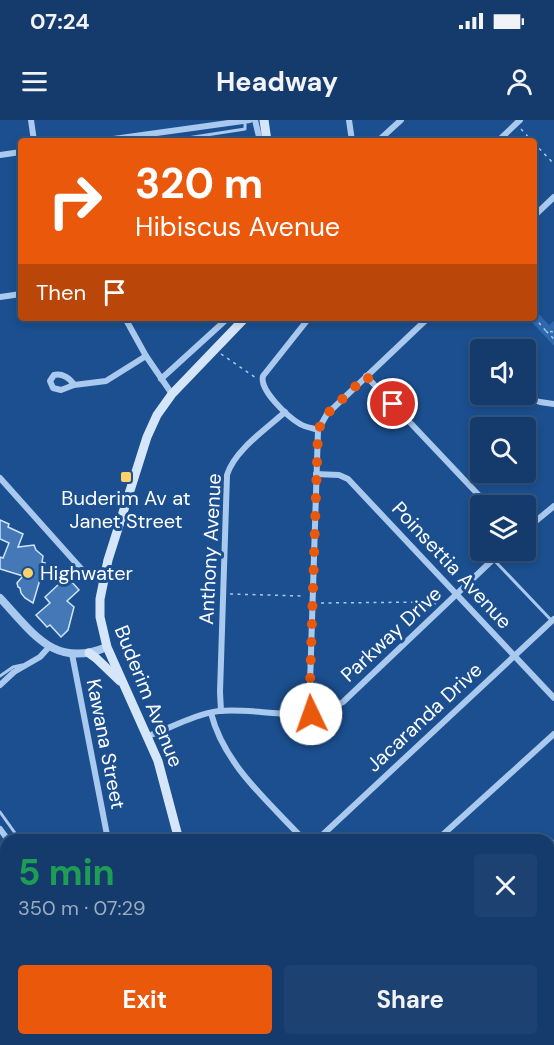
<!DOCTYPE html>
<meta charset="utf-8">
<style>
:root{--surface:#143b6b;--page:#1d4271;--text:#f1f3f6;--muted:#9dadc1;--line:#33557e;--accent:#ea580c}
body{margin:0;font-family:"DM Sans",sans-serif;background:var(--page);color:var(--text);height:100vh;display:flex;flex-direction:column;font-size:22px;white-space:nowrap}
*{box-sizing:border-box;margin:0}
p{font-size:20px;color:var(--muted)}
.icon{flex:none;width:33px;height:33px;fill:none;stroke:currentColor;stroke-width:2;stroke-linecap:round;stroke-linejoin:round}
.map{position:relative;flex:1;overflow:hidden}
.sheet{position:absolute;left:0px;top:714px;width:555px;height:212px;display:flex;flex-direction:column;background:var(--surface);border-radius:18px 18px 0 0;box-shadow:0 3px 9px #0003,0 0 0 2px var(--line)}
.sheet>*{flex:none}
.banner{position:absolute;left:18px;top:18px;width:519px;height:183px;border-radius:6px;box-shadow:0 3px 9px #0003,0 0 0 2px var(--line);background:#ea580c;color:#fff;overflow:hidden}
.fabs{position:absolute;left:470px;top:219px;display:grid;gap:12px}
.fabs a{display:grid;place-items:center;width:66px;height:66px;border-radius:6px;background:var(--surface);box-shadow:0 3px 9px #0003,0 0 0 2px var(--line);font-size:30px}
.pin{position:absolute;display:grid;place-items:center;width:51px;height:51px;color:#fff;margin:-26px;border:3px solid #fff;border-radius:50%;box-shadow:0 2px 6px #0007}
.me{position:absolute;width:66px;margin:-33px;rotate:357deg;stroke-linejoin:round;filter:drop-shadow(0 0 4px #0008)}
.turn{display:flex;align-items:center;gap:21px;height:126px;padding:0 18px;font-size:27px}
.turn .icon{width:78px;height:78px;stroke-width:2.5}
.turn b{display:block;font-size:42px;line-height:51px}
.then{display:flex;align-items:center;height:57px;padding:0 18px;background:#0003;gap:12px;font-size:22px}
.round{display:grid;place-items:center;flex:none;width:63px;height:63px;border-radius:6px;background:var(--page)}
.summary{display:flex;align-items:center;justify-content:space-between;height:102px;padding:0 18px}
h1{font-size:36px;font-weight:700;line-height:45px;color:#1e9e55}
.action{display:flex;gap:12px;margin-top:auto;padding:12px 18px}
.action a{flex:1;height:69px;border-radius:6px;background:var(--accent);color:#fff;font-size:24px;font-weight:700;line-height:69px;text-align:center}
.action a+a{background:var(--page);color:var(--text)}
.status{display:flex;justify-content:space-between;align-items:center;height:42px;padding:0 30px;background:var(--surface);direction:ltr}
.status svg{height:16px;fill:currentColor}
header{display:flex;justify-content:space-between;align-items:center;height:78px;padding:0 18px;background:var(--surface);font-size:27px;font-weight:700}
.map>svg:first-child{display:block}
.green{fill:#2e69ad}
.building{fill:#4478b7;stroke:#cfe3fa;stroke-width:1.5}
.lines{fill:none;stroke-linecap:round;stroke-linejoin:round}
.path{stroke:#a9c9ee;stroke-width:1.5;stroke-dasharray:3 4.5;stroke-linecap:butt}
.service{stroke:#a9c9ee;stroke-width:3}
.minor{stroke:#a9c9ee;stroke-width:6}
.tertiary{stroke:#a9c9ee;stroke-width:8}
.secondary{stroke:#d6e6fa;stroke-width:9}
.route{stroke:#ea580c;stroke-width:10;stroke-dasharray:0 18}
.poi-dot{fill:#ffd166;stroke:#1b4f8f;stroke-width:2}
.labels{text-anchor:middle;stroke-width:6;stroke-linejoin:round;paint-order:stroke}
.poi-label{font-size:20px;fill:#fff;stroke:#1b4f8f}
.street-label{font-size:20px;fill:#fff;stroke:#1b4f8f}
</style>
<div class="status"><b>07:24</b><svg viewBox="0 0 49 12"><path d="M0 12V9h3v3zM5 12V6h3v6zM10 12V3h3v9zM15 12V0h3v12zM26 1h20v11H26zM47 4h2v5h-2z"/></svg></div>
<header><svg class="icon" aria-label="menu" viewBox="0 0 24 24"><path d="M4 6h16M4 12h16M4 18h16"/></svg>Headway<svg class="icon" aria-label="person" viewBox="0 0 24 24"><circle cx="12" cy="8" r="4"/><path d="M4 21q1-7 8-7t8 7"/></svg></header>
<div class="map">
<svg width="554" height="925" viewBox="0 0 554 925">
<rect width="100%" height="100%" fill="#1b4f8f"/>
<path class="green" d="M 534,189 L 549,205 L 554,201 L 554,226 L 528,198 L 534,198 Z"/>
<g class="building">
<path d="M 0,400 L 9,404 L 8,407 L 23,414 L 18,427 L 34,425 L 36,430 L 43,436 L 42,442 L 45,443 L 33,483 L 25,478 L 21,473 L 20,468 L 18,467 L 17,463 L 23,456 L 0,449 L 0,437 L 3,438 L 9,423 L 0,419 Z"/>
<path d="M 60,449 L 79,470 L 67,481 L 74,487 L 68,510 L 61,517 L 50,505 L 47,507 L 36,495 L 50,483 L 45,477 L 59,464 L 52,456 Z"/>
</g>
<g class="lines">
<g class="path">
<path d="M 521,9 L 532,21"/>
<path d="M 534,23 L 554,44"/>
<path d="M 534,197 L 546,211 L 554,212"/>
<path d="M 546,211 L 554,219"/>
<path d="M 221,234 L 256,258"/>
<path d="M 230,474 L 303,476"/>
<path d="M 321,483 L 431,482 L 436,484"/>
<path d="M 276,720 L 289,714"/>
<path d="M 47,920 L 54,925"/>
</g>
<g class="service">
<path d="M 168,21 L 245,9 L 245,2"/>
<path d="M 493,439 L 552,501"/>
<path d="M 0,556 L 13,547 L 22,545"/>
<path d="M 0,692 L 20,720"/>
</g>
<g class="minor">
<path d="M 31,0 L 34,21"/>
<path d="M 255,0 L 260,21"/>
<path d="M 349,0 L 352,21"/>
<path d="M 99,21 L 250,0"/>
<path d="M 378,21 L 401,0"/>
<path d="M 498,21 L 520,0"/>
<path d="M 0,35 L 21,32"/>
<path d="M 534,96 L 554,77"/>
<path d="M 0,177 L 21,174"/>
<path d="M 125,198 L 146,236 L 172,274"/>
<path d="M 309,198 L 263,256 C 259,270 288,297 300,304 C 305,307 312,308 318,310"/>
<path d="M 366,256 L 489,386"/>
<path d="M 161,259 L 228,198"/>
<path d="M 74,265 C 70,258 62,253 54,255 L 50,261 L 53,268 L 61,270 L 74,265 L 106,261 L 146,236"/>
<path d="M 515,274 L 540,282 L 554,284"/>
<path d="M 316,354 L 339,355 L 348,359 L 554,578"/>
<path d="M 0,358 L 85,453 L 103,461"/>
<path d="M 525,410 L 554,386"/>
<path d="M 72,534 L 108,720"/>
<path d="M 0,565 L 14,552 L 40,537 L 49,527"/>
<path d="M 221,591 L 220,572 L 227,355 C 234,331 266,309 285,292"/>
<path d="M 211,593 C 224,645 269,682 304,720"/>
<path d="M 311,594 L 310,564 L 318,310 L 327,294 L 428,198"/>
<path d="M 148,616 C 171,608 195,594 219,591 C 260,587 306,605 343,582 L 503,430"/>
<path d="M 0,709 L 8,720"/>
<path d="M 317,720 L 554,499"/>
<path d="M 437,720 L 554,614"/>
<path d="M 549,720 L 554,725"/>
<path d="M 549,853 L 554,858"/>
<path d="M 549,884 L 554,878"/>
<path d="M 333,920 L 339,925"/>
<path d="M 415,920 L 420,925"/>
<path d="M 477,920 L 482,925"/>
<path d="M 197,925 L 199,920"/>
<path d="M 314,925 L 320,920"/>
<path d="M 344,925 L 350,920"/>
<path d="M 517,925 L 521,920"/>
</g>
<path class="tertiary" d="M 0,478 C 33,513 54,549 107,527"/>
<g class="secondary">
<path d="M 264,0 L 267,21"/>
<path d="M 89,533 L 96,538 L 120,561"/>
<path d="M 179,720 L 158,641 L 107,527 L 100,497 L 100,479 L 108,440 L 147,317 L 157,295 L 172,274 L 245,198"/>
<path d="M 230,920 L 230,925"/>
</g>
</g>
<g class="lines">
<path class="route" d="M 311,594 L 310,564 L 318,310 L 327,294 L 366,256 L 393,284"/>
</g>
<g class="poi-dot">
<rect x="120" y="351" width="12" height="12" rx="3"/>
<circle cx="28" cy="453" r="6"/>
</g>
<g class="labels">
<g class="poi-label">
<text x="126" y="385">Buderim Av at<tspan x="126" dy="23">Janet Street</tspan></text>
<text x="40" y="460" text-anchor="start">Highwater</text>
</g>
<g class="street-label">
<text transform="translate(210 429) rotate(-87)" y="7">Anthony Avenue</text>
<text transform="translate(452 445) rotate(47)" y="7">Poinsettia Avenue</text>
<text transform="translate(391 514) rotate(-43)" y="7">Parkway Drive</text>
<text transform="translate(149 576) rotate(68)" y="7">Buderim Avenue</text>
<text transform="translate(424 597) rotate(-43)" y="7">Jacaranda Drive</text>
<text transform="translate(106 624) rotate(79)" y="7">Kawana Street</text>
</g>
</g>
</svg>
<div class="fabs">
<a><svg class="icon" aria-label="sound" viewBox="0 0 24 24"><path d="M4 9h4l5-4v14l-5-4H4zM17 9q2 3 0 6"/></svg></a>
<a><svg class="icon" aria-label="search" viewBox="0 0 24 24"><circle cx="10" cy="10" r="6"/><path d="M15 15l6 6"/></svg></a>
<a><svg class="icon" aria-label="layers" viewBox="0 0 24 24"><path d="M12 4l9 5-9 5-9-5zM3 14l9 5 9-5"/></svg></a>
</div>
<div class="pin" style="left:393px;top:284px;background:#d93025"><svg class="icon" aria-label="arrive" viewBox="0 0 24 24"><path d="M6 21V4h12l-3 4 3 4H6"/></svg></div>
<svg class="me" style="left:311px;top:594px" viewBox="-20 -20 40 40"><circle r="19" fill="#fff"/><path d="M0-13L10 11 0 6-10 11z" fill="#ea580c"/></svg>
<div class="banner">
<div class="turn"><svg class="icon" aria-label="right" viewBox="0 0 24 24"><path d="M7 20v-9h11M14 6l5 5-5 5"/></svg><div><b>320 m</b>Hibiscus Avenue</div></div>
<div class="then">Then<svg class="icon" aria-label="arrive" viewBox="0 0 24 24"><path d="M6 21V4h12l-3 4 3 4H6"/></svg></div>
</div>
<section class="sheet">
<div class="summary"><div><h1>5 min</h1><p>350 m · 07:29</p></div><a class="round"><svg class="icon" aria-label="close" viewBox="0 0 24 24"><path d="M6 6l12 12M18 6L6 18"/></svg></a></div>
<div class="action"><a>Exit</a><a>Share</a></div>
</section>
</div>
